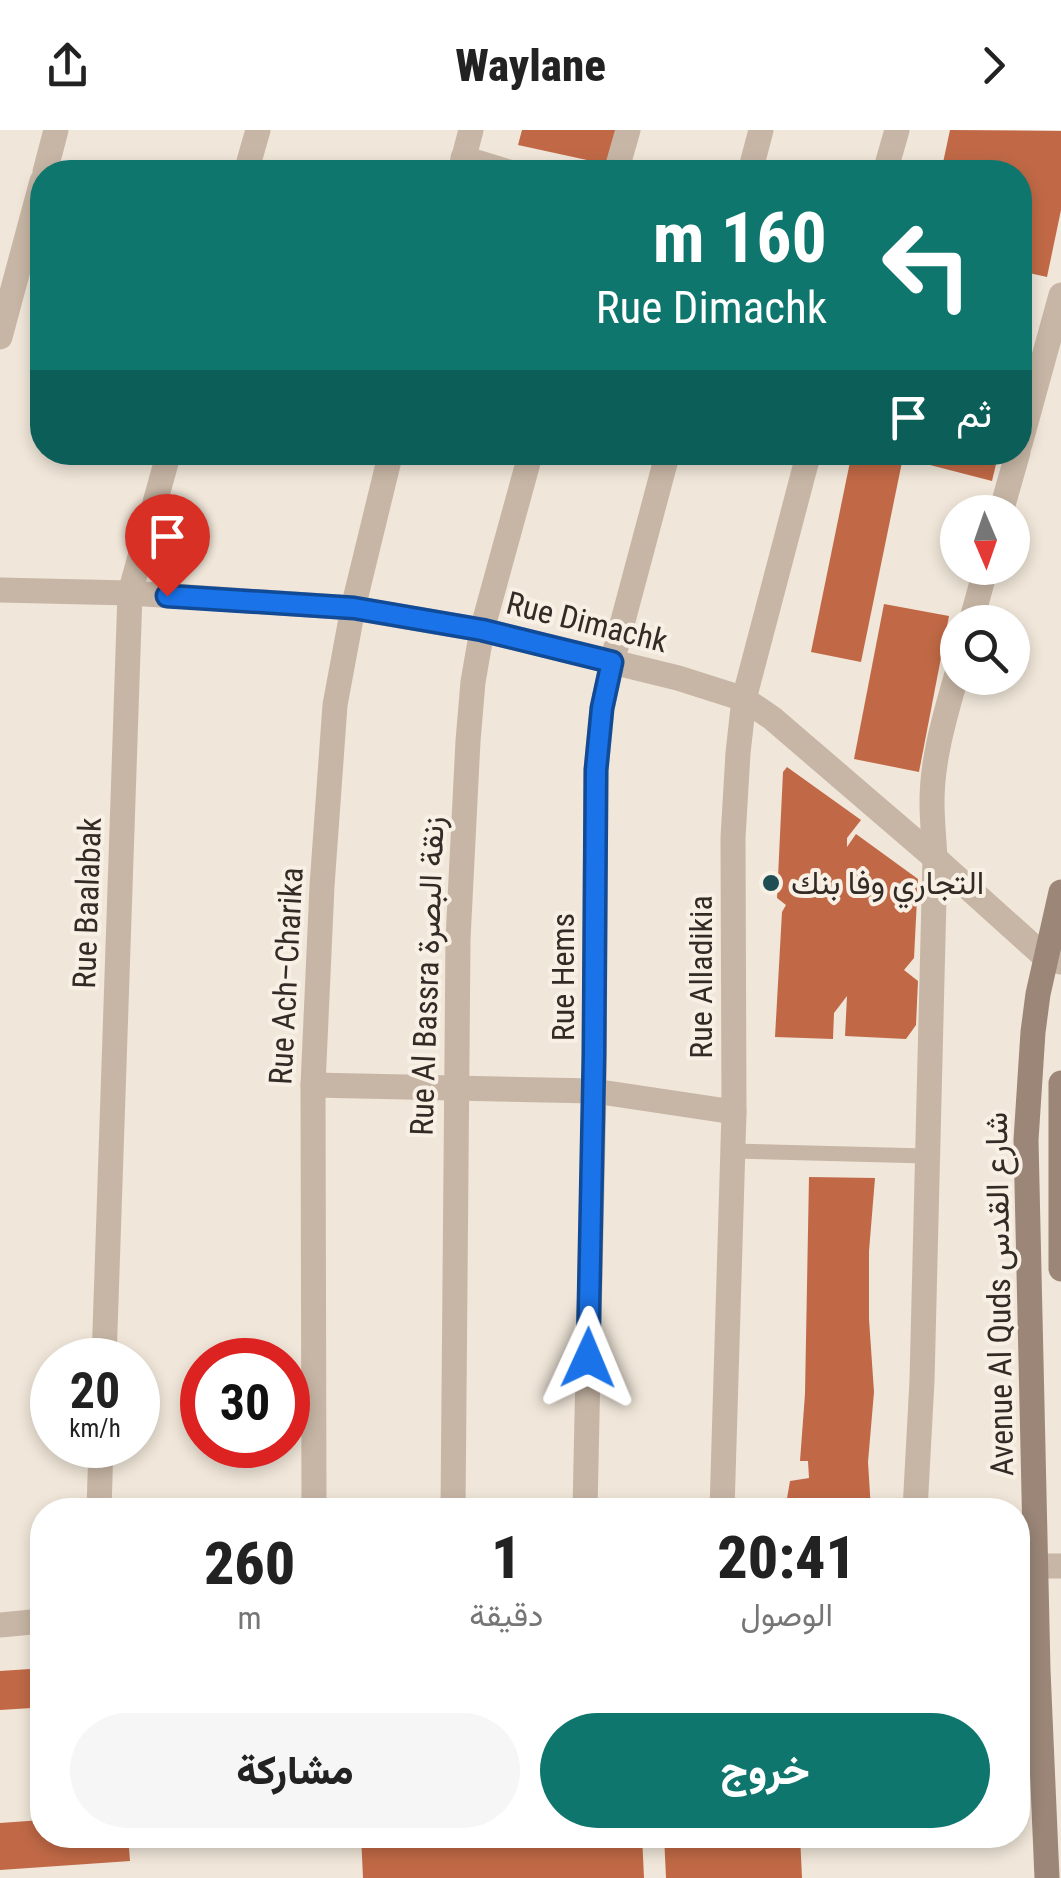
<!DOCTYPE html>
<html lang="ar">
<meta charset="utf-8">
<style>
:root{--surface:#fff;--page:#f6f6f6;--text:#222;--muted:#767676;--accent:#0f766e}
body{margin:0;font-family:"Roboto Condensed",Vazirmatn,sans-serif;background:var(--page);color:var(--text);direction:rtl;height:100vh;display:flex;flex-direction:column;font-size:38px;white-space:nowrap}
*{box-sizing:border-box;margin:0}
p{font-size:32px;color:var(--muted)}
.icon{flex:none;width:55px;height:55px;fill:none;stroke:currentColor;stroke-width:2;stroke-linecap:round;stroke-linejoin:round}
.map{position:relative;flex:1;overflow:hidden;direction:ltr}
.sheet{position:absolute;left:30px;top:1368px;width:1000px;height:350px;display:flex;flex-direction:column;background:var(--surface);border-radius:40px;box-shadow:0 5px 15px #0003;direction:rtl}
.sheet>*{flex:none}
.top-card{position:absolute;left:30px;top:30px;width:1002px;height:305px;border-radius:40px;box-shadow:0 5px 15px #0003;direction:rtl;background:#0f766e;color:#fff;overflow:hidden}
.needle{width:65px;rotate:178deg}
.controls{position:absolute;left:940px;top:365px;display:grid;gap:20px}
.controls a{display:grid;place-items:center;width:90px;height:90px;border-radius:50%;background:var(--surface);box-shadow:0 5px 15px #0003;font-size:50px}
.speed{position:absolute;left:30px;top:1208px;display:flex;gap:20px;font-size:50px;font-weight:700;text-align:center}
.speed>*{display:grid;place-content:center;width:130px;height:130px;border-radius:50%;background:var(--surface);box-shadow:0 5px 15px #0003;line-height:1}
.speed small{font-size:25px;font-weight:400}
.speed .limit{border:15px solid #d22;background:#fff;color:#111}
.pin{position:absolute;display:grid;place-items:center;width:85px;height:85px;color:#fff;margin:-102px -42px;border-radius:50% 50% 50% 0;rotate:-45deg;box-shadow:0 0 10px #0007}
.pin .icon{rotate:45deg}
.me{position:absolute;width:110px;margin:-55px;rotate:1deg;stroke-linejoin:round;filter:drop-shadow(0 0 8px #0008)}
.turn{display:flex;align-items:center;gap:35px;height:210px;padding:0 40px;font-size:45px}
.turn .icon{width:130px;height:130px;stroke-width:2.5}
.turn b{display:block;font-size:70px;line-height:85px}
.then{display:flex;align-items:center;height:95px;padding:0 40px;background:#0003;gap:20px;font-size:38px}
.eta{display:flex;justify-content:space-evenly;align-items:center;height:170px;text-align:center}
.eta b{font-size:60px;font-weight:800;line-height:70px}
.cta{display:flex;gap:20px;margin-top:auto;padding:20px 40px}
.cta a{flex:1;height:115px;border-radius:60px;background:var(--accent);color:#fff;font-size:40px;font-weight:800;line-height:115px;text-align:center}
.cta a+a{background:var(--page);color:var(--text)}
header{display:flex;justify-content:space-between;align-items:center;height:130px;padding:0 40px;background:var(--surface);font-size:45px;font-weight:800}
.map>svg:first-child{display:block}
.building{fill:#c16946}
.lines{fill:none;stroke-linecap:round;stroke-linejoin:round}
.service{stroke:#c7b6a5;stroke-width:15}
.minor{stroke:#c7b6a5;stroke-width:25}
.secondary{stroke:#9b8677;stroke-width:25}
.route-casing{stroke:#114b97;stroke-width:25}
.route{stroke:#1a73e8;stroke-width:18}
.poi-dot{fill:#1e4d53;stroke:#f8f0e5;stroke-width:4}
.labels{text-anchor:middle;stroke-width:8;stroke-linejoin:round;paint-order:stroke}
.street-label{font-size:32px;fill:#332b26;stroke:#f8f0e5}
.poi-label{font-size:32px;fill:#332b26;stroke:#f8f0e5;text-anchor:start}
</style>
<header><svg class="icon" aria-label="forward" viewBox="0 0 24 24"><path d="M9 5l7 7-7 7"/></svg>Waylane<svg class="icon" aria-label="share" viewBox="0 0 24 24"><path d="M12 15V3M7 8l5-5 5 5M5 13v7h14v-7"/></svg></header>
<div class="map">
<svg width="1061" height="1748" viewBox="0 0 1061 1748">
<rect width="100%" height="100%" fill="#f0e6d9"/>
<g class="building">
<path d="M 522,0 L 618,0 L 610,35 L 518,15 Z"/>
<path d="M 950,0 L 1061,1 L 1061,80 L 1047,147 L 1020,141 L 1020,42 L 941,42 Z"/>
<path d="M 852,322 L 902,332 L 861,532 L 811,522 Z"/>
<path d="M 933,322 L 999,322 L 992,351 L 930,335 Z"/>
<path d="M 884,474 L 949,486 L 919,642 L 854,629 Z"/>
<path d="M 787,637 L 861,690 L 847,708 L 847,717 L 856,704 L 918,749 L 914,828 L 904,840 L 918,851 L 916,895 L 906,909 L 845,906 L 847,866 L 834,883 L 833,909 L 775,907 L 782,782 L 786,775 L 777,768 L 783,642 Z"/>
<path d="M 809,1047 L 875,1048 L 869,1121 L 869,1189 L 874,1262 L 868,1332 L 871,1380 L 785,1380 L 790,1351 L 809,1348 L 808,1331 L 800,1331 L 805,1264 Z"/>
<path d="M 30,1539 L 32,1578 L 0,1580 L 0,1541 Z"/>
<path d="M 42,1690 L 42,1705 L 128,1705 L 130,1731 L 0,1740 L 0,1693 Z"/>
<path d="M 361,1705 L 642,1705 L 644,1748 L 363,1748 Z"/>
<path d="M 664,1705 L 800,1705 L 802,1748 L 666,1748 Z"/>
</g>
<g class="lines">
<path class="service" d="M 733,1021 L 926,1026"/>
<g class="minor">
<path d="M 463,28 L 509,42"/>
<path d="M 45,42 L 56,0"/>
<path d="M 246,42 L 258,0"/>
<path d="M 460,42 L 471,0"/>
<path d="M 616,42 L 628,0"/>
<path d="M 750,42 L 761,0"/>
<path d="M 885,42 L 897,0"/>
<path d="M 0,207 L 42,51"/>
<path d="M 1020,314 L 1061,165"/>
<path d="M 1001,382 L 1018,322"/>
<path d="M 0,460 L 130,463 L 353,478 L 482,500 L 678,548 L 744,569 L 772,588 L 935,728 L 1045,827 L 1061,832"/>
<path d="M 971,492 L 986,438"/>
<path d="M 313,955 L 594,961 L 734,982"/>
<path d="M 104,1230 L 130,463 L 169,322"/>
<path d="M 99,1380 L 101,1315"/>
<path d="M 314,1380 L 313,955 L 322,756 L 335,575 L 353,478 L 391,322"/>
<path d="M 453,1380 L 458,809 L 468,611 L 473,552 L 482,500 L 531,322"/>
<path d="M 585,1380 L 594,961 L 596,640 L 602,579 L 612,532 L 668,322"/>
<path d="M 722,1380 L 734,982 L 733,708 L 738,623 L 744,569 L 809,322"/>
<path d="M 915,1380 L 922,1251 L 935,728 C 934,709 932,691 932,672 C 932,627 946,583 958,540"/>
<path d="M 1018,1436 L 1061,1436"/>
<path d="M 0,1495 L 42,1491"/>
</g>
<g class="secondary">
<path d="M 1061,953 L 1061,1139"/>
<path d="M 1047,1748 L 1038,1540 L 1026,1010 L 1033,902 L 1038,864 L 1061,762"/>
</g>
</g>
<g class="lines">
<g class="route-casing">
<path id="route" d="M 167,466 L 354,478 L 482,500 L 612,532 L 602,578 L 596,640 L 594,925 L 588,1228"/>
</g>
<use href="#route" class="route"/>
</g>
<circle class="poi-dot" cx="771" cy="753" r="10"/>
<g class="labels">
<g class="street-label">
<text transform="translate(587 492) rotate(14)" y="11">Rue Dimachk</text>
<text transform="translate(87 773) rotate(-88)" y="11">Rue Baalabak</text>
<text transform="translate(286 846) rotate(-87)" y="11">Rue Ach–Charika</text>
<text transform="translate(427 846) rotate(-88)" y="11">Rue Al Bassra زنقة البصرة</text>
<text transform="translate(563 847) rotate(-90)" y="11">Rue Hems</text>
<text transform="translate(701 847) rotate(-90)" y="11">Rue Alladikia</text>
<text transform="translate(999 1164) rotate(-91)" y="11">Avenue Al Quds شارع القدس</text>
</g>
<g class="poi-label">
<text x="791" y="764">التجاري وفا بنك</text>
</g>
</g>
</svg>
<div class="controls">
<a><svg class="needle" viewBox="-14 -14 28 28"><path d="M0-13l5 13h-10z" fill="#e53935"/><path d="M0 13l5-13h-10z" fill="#767676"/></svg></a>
<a><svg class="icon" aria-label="search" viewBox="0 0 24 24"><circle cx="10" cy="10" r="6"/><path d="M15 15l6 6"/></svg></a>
</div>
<div class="speed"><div>20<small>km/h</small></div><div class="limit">30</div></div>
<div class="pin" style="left:167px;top:466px;background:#d93025"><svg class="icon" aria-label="arrive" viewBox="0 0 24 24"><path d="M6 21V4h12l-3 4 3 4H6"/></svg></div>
<svg class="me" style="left:588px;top:1228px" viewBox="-20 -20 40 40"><path d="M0-17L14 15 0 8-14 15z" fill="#1a73e8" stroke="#fff" stroke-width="4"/></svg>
<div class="top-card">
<div class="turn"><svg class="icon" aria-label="left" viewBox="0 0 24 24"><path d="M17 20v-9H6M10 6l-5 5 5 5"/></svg><div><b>160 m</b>Rue Dimachk</div></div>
<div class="then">ثم<svg class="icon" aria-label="arrive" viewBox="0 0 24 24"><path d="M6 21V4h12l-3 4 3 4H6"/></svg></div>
</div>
<section class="sheet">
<div class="eta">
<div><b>20:41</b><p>الوصول</p></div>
<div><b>1</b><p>دقيقة</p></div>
<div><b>260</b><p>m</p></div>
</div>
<div class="cta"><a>خروج</a><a>مشاركة</a></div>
</section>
</div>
